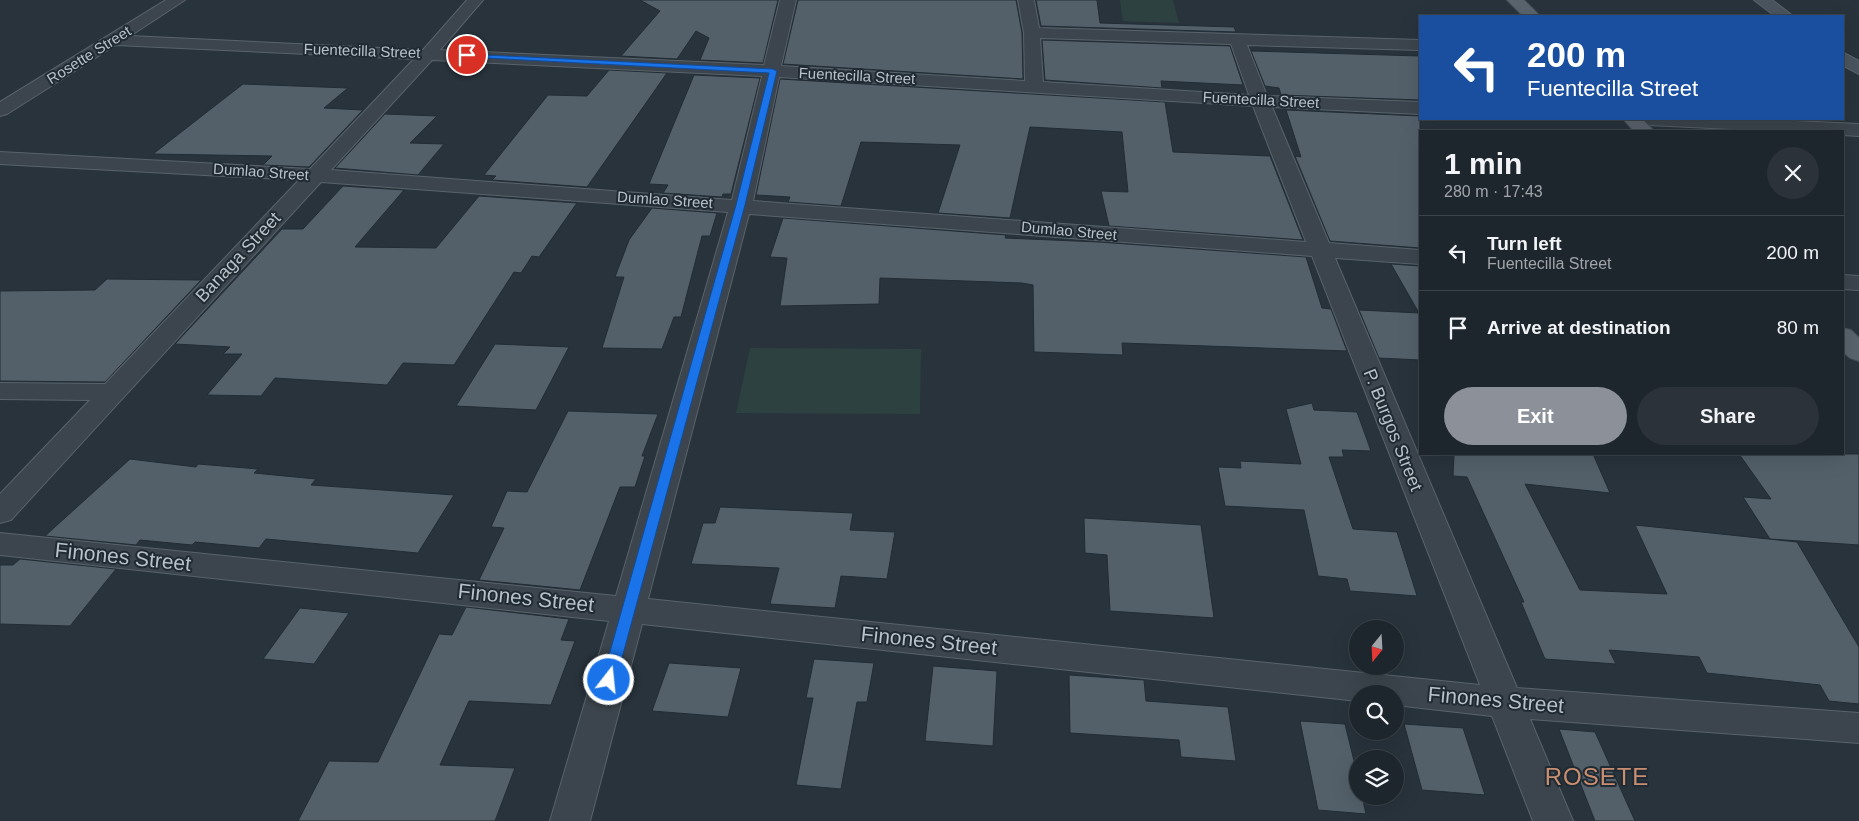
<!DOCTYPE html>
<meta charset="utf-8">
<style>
:root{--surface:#1e262d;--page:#2b3239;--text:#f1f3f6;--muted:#a1a5aa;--line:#3c4349;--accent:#8c9099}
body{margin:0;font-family:Helvetica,sans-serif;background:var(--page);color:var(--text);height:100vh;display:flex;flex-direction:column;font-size:19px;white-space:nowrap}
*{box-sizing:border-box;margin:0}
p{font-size:16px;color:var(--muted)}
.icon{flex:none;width:28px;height:28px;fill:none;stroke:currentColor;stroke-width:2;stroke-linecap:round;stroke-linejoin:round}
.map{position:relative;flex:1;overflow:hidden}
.panel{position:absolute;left:1419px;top:130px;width:425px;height:325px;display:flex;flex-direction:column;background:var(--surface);border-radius:0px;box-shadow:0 5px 20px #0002,0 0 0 1px var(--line)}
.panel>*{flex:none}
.banner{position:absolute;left:1419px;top:15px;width:425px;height:105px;border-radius:0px;box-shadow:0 5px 20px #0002,0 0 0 1px var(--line);background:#1a4fa0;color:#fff;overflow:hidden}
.needle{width:32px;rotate:198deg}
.buttons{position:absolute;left:1349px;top:620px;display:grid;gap:10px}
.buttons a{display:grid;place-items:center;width:55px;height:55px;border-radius:50%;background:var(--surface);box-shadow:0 5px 20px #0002,0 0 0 1px var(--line);font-size:25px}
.pin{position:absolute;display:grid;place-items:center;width:42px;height:42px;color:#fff;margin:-21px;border:2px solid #fff;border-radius:50%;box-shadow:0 1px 5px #0007}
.me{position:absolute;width:55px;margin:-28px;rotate:16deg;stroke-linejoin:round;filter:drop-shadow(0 0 4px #0008)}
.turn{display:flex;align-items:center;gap:18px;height:105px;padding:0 25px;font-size:22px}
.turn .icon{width:65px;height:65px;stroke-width:2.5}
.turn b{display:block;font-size:35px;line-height:42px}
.round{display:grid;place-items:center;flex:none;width:52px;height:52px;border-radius:26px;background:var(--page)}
.head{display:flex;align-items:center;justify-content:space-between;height:85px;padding:0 25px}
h1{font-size:30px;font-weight:600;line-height:38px}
.primary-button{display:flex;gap:10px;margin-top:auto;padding:10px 25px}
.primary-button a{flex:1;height:58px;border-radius:30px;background:var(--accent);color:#fff;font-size:20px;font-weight:600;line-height:58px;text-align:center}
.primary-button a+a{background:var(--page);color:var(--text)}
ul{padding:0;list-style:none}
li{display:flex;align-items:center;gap:15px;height:75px;padding:0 25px;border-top:1px solid var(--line)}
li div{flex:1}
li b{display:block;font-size:19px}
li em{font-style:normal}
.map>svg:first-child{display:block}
.green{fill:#2d4240}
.building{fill:#53606a;stroke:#222c34}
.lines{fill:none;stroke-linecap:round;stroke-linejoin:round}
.street-casing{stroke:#59636b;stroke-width:2}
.secondary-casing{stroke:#59636b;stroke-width:2}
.primary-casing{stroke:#454e56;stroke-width:2}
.street{fill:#3c454d;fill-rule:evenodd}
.secondary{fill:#4a545f;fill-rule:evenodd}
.primary{fill:#5a646d;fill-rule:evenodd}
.route{fill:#1a73e8;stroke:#114b97}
.labels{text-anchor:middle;stroke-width:4;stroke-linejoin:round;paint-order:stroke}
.far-street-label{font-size:15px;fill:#b8c0c8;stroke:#202a32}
.street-label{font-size:18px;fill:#b8c0c8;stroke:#202a32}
.near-street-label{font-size:21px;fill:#b8c0c8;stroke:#202a32}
.near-quarter-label{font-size:24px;letter-spacing:1px;fill:#c98e72;stroke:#202a32}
</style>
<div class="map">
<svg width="1859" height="821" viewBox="0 0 1859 821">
<rect width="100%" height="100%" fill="#28333c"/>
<g class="green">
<path d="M 1120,0 L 1173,0 L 1179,23 L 1123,21 Z"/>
<path d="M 750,348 L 921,349 L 920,414 L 736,413 Z"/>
</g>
<g class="building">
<path d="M 640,0 L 778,0 L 763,63 L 700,60 L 709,38 L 696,31 L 677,59 L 621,56 L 660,11 Z"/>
<path d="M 798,0 L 1016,0 L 1022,33 L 1023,79 L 783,64 Z"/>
<path d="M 1036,0 L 1097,0 L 1100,23 L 1234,27 L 1236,32 L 1041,26 Z"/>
<path d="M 1042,40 L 1230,46 L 1243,85 L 1161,81 L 1162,88 L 1045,80 Z"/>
<path d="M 1251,51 L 1420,56 L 1420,100 L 1281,95 L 1279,88 L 1265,86 Z"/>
<path d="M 609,70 L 667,73 L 587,187 L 492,180 L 496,176 L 484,175 L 548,95 L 587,96 Z"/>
<path d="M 694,75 L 760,78 L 731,194 L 723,194 L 722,197 L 663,193 L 668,185 L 649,184 Z"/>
<path d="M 780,79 L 1165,102 L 1173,152 L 1270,156 L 1303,240 L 1109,226 L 1101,191 L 1128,192 L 1122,132 L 1030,127 L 1010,218 L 938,213 L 960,145 L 861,142 L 841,206 L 788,202 L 790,197 L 756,195 Z"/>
<path d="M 243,84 L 348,88 L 324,108 L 363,110 L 309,167 L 263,165 L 272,156 L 153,154 Z"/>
<path d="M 1286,110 L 1420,116 L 1420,248 L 1330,241 L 1295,156 L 1301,157 Z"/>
<path d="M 385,114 L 437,116 L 410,143 L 444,144 L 418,175 L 335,168 Z"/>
<path d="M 343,186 L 404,190 L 355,247 L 436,248 L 479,196 L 577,203 L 539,257 L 532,256 L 521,273 L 514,272 L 454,365 L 403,363 L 387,385 L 275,378 L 261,396 L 207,395 L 242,354 L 223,354 L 230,347 L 175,344 L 282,229 L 303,229 Z"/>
<path d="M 652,208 L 717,213 L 710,236 L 702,236 L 681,317 L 674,317 L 662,349 L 602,348 L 624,277 L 615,277 L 629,240 Z"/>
<path d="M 783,218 L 1006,235 L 1005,238 L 1099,242 L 1306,257 L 1322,308 L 1331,309 L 1347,351 L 1122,343 L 1123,355 L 1034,352 L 1033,285 L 1022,283 L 880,278 L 879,304 L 780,306 L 787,258 L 770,257 Z"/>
<path d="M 1391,264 L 1420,266 L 1420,360 L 1379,358 L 1359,310 L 1419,313 Z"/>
<path d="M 107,279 L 201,280 L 105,382 L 0,381 L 0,291 L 95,290 Z"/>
<path d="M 495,344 L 569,347 L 536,410 L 456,406 Z"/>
<path d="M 1312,403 L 1314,410 L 1357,412 L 1371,451 L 1342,450 L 1344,457 L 1329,457 L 1353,529 L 1397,532 L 1417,596 L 1350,591 L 1347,579 L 1318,576 L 1304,510 L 1225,506 L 1218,467 L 1241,468 L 1240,461 L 1301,464 L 1286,409 Z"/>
<path d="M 568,411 L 658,414 L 642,456 L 645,456 L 635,487 L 620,487 L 580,590 L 479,580 L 504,528 L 491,527 L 507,491 L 527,492 Z"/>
<path d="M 1454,454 L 1593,454 L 1610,493 L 1525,484 L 1580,590 L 1667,594 L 1635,525 L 1797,542 L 1859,647 L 1859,704 L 1829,701 L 1820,685 L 1707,673 L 1699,657 L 1609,650 L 1616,664 L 1545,659 L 1521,602 L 1524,602 L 1467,477 L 1453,476 Z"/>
<path d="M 1739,454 L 1859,454 L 1859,545 L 1770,539 L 1743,497 L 1771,499 Z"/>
<path d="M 130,459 L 196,467 L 198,464 L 258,469 L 254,473 L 316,479 L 311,485 L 454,495 L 418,553 L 266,539 L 259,548 L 195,542 L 192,545 L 140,540 L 136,545 L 45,536 Z"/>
<path d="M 720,507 L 853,513 L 850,530 L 895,532 L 887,579 L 841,576 L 835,608 L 770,604 L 779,568 L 691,564 L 703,523 L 715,523 Z"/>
<path d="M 1084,518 L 1201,525 L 1214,618 L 1110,611 L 1107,555 L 1085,553 Z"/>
<path d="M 20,559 L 116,569 L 70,626 L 0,624 L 0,565 L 13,565 Z"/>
<path d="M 466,607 L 569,619 L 561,640 L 575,641 L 551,705 L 469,701 L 440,765 L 515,768 L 495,821 L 298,821 L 329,761 L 378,762 L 439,634 L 452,635 Z"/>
<path d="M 300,608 L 349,613 L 314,664 L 263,659 Z"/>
<path d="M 814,659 L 874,663 L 867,702 L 857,702 L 841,789 L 796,785 L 813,698 L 806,698 Z"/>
<path d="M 669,663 L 741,668 L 728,717 L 652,711 Z"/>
<path d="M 933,666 L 997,671 L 993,746 L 925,741 Z"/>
<path d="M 1069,675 L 1144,680 L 1146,701 L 1228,707 L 1236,761 L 1181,757 L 1179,740 L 1070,733 Z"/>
<path d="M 1300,721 L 1345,724 L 1358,777 L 1358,796 L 1362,796 L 1366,814 L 1318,810 Z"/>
<path d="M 1404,724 L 1463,728 L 1485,795 L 1422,790 Z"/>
<path d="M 1559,729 L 1595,732 L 1635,821 L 1595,821 Z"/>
</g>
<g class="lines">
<g class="street-casing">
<g id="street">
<path d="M 166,0 L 185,0 L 130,36 L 423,50 L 467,0 L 483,0 L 440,50 L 764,65 L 780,0 L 796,0 L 781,66 L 1025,81 L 1024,33 L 1018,0 L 1034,0 L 1039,28 L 1420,40 L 1420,50 L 1247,45 L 1267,96 L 1420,102 L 1420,114 L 1272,107 L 1329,243 L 1420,250 L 1420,264 L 1335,258 L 1517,688 L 1859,713 L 1859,743 L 1530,719 L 1573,821 L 1533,821 L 1492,716 L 1395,705 L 1395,694 L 1358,694 L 1358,701 L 642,624 L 590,821 L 550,821 L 609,621 L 0,555 L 0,533 L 616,596 L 728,212 L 321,182 L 11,520 L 0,523 L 0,494 L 90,400 L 0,399 L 0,383 L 105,384 L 299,180 L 0,164 L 0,152 L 310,169 L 414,59 L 116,45 L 7,114 L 0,116 L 0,102 ZM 1040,38 L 1231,44 L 1249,95 L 1043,82 ZM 432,60 L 762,76 L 732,200 L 331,170 ZM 779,77 L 1253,106 L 1306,242 L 753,201 ZM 749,214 L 1312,256 L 1480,685 L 648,599 Z"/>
<path d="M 1639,119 L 1752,119 L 1859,124 L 1859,136 L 1842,135 L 1842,131 L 1774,131 L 1648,125 L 1641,123 Z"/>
<path d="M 1842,275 L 1859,276 L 1859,290 L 1842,289 Z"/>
</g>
</g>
<g class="secondary-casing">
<g id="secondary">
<path d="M 1754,0 L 1772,0 L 1793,16 L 1775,16 Z"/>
<path d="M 1842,52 L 1859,61 L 1859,74 L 1842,65 Z"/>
</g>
</g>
<g class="primary-casing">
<g id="primary">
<path d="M 1507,0 L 1524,0 L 1540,16 L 1523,16 Z"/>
<path d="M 1623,119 L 1642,119 L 1654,131 L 1634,131 Z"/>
<path d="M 1842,328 L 1851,330 L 1859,338 L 1859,361 L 1850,358 L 1842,351 Z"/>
</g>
</g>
<use href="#street" class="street"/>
<use href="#secondary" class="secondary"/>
<use href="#primary" class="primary"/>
</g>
<path class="route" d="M 465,54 L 773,69 L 777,71 L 745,205 L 616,680 L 614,684 L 604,684 L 602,680 L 736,205 L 769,73 L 467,57 Z"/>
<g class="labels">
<g class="far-street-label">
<text transform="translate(362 51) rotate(2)" y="5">Fuentecilla Street</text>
<text transform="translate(89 55) rotate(-32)" y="5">Rosette Street</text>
<text transform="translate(857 76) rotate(3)" y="5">Fuentecilla Street</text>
<text transform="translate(1261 100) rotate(3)" y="5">Fuentecilla Street</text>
<text transform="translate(261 172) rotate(4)" y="5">Dumlao Street</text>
<text transform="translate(665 200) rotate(4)" y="5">Dumlao Street</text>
<text transform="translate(1069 231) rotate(5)" y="5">Dumlao Street</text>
</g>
<g class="street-label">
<text transform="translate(238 257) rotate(-47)" y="6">Banaga Street</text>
<text transform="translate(1393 430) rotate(68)" y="6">P. Burgos Street</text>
</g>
<g class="near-street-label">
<text transform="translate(123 557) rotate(6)" y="7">Finones Street</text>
<text transform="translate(526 598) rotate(6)" y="7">Finones Street</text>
<text transform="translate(929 641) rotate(6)" y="7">Finones Street</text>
<text transform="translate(1496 700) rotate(5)" y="7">Finones Street</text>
</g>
<g class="near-quarter-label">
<text x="1597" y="785">ROSETE</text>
</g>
</g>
</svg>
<div class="buttons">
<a><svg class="needle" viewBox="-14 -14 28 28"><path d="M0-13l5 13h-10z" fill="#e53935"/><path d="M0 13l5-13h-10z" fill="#a1a5aa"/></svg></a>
<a><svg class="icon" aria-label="search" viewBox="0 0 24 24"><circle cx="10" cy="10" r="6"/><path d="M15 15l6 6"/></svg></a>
<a><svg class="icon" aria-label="layers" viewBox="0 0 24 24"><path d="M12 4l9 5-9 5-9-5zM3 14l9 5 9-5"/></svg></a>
</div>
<div class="pin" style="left:467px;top:55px;background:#d93025"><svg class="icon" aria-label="arrive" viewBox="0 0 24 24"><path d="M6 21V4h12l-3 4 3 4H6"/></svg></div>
<svg class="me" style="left:609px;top:680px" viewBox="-20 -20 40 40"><circle r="17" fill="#1a73e8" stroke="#fff" stroke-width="3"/><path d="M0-11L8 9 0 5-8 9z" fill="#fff"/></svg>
<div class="banner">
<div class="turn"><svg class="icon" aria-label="left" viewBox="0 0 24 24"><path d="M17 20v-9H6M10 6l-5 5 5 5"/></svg><div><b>200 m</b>Fuentecilla Street</div></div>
</div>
<section class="panel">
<div class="head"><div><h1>1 min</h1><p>280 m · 17:43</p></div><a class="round"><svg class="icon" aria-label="close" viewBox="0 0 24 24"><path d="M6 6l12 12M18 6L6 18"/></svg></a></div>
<ul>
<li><svg class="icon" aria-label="left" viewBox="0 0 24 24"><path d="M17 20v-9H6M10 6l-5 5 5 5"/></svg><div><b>Turn left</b><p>Fuentecilla Street</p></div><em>200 m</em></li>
<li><svg class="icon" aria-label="arrive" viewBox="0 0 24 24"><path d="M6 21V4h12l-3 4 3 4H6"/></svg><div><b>Arrive at destination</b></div><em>80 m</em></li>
</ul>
<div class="primary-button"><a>Exit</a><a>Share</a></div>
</section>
</div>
